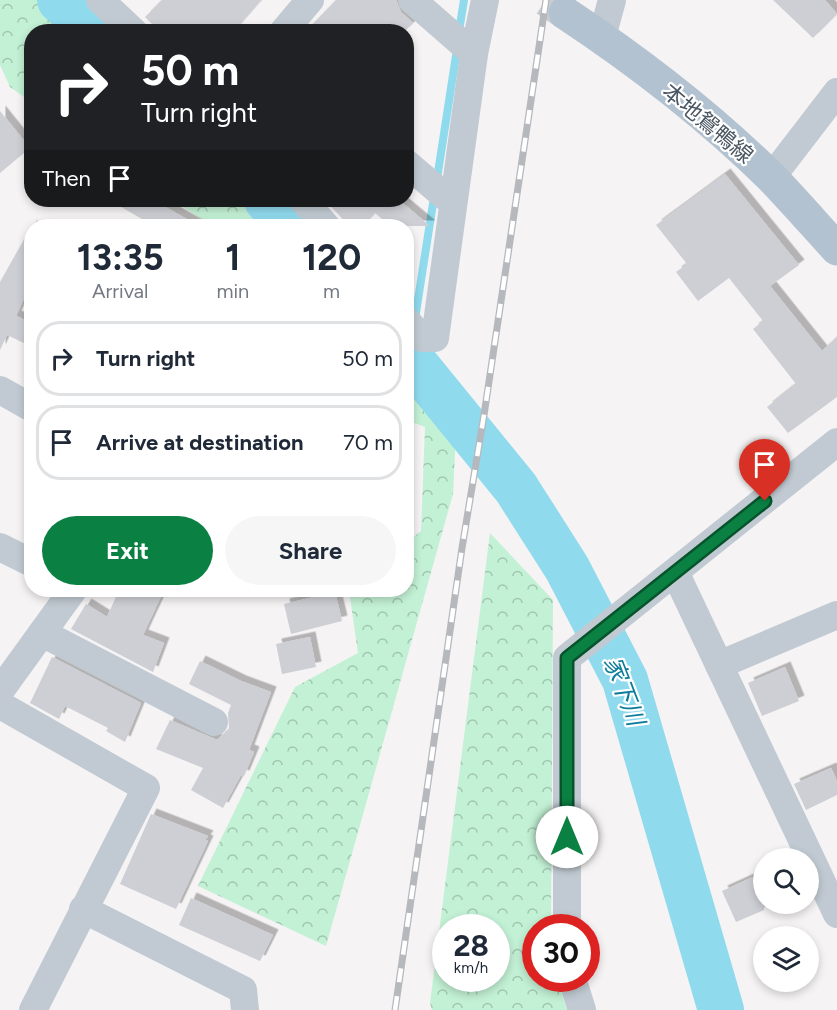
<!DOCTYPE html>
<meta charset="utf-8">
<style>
:root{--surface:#fff;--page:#f6f6f7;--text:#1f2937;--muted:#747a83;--line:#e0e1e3;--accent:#0b8043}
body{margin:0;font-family:Figtree,"Noto Sans JP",sans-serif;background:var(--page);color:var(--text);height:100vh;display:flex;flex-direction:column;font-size:22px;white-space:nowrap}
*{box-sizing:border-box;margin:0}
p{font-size:20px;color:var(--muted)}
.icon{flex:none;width:33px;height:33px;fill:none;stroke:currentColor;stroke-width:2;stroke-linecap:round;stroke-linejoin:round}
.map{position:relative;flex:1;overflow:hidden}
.sheet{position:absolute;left:24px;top:219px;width:390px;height:378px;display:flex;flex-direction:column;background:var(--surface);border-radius:24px;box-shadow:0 3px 9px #0003}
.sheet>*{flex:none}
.banner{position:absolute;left:24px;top:24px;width:390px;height:183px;border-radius:24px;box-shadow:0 3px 9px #0003;background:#202124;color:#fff;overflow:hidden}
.tools{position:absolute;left:753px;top:848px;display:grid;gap:12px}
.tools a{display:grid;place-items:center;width:66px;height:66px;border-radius:50%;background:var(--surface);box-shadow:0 3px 9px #0003;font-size:30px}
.speed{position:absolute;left:432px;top:914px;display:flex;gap:12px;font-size:30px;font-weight:700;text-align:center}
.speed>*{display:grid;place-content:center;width:78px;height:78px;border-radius:50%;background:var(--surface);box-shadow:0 3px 9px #0003;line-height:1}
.speed small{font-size:15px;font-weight:400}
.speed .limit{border:9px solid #d22;background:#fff;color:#111}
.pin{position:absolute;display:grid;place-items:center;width:51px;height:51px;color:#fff;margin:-62px -26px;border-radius:50% 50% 50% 0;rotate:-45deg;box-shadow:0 0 6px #0007}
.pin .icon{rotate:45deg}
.me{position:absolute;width:66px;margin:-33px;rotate:0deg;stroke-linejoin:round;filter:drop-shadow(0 0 4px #0008)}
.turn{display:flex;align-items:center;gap:21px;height:126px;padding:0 18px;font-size:27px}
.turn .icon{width:78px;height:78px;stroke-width:2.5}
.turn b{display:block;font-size:42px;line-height:51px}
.then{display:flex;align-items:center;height:57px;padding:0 18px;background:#0003;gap:12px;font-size:22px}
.eta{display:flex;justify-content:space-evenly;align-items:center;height:102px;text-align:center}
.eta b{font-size:36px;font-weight:700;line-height:42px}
.cta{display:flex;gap:12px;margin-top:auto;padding:12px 18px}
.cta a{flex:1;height:69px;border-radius:36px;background:var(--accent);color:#fff;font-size:24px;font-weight:700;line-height:69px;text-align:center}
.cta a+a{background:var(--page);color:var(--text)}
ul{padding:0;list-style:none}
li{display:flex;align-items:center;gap:18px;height:75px;margin:0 12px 9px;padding:0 6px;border:3px solid var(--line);border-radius:24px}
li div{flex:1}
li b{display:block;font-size:22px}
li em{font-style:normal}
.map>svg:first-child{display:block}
.forest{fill:url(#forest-crowns);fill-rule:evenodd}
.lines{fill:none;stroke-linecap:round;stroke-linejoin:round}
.stream{stroke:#90daee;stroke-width:8}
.river{stroke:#90daee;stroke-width:46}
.building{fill:#cdcfd5;filter:url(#shadow)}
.major-tunnel{stroke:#caccce;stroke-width:33;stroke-dasharray:33 16;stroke-linecap:butt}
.minor{stroke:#c1cad2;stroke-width:28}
.major{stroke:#b3c2d1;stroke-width:33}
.rail-casing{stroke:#b5b8bd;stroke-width:7}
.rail{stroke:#fff;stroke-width:4.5;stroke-dasharray:14;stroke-linecap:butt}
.route-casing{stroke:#07532c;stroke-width:15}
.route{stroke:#0b8043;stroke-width:10}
.labels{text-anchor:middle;stroke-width:4.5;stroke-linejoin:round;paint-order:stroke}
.street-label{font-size:22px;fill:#4a5661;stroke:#fff}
.water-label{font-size:24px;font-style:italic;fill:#0c7c9b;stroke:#fff}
</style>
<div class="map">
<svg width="837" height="1010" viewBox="0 0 837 1010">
<defs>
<pattern id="forest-crowns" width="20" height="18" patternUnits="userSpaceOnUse" patternTransform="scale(1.5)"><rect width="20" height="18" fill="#c3f1d5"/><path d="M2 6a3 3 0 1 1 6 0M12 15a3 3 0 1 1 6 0" fill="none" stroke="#a0c6b0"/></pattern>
<filter id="shadow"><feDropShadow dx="5.5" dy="-5.5" stdDeviation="0" flood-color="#0004"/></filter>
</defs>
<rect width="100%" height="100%" fill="#f5f3f3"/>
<g class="forest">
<path d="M 0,0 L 49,0 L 84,31 L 32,32 L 31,102 L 10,87 L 0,65 Z"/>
<path d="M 173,200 L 254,200 L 280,226 L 212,226 Z"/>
<path d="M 407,361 L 456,433 L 453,494 L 326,946 L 198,886 L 295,687 L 358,653 L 349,590 L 406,590 L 407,542 L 421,531 L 425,427 L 407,420 Z"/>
<path d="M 490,533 L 553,600 L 551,927 L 536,927 L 536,978 L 557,978 L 567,1010 L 432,1010 L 430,1003 ZM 446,927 L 496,927 L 496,978 L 446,978 Z"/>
</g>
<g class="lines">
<g class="stream">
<path d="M 459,31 L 464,0"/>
<path d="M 437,179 L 457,49"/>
<path d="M 415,319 L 434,197"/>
<path d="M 408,354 L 411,336"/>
</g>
<g class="river">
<path d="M 60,0 L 95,32"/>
<path d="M 267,200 L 291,226"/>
<path d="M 406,353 L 516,488 L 567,568 L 625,680 L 721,1010"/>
</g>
</g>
<g class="building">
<path d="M 162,0 L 261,0 L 233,32 L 160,32 L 145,17 Z"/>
<path d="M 336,0 L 396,0 L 401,12 L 413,23 L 404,32 L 305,32 Z"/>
<path d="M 773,0 L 825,0 L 837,14 L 813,38 Z"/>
<path d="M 0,111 L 30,148 L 0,173 Z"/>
<path d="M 725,174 L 799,265 L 770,286 L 822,351 L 837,337 L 837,397 L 788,433 L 767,407 L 796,384 L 753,329 L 763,321 L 729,278 L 698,301 L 676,272 L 687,264 L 656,225 Z"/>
<path d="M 109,200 L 153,200 L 199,226 L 154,226 Z"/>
<path d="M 325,200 L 399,200 L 430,226 L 390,226 L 375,213 L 363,226 L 349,226 Z"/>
<path d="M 32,225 L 32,281 L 16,316 L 32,323 L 32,347 L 7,335 L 0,350 L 0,282 Z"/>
<path d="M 119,590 L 164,590 L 143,635 L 164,643 L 153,672 L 71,629 L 86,604 L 107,617 Z"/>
<path d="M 335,592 L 342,621 L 291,634 L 284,604 Z"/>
<path d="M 310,637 L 316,667 L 282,674 L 276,644 Z"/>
<path d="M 52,657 L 141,703 L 125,742 L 106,731 L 108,728 L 65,706 L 59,719 L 30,703 Z"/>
<path d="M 200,661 L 241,681 L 271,692 L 249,750 L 254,752 L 244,776 L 241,775 L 223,808 L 191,790 L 203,768 L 156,749 L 170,720 L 217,740 L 229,729 L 228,713 L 231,705 L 189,684 Z"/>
<path d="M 785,667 L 799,701 L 762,716 L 748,683 Z"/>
<path d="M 831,768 L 837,781 L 837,795 L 806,810 L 794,784 Z"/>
<path d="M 151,814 L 208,836 L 205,840 L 208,841 L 176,909 L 120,884 Z"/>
<path d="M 764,872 L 764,910 L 736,922 L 722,891 Z"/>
<path d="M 191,898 L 273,935 L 260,961 L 179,925 Z"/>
</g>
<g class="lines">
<path class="major-tunnel" d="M 546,0 L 565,13"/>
<g class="minor">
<path d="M 100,0 L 134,32"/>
<path d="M 412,0 L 474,54"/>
<path d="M 283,32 L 310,0"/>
<path d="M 602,37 L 612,0"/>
<path d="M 406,163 L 453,203"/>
<path d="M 771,178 L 837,92"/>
<path d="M 303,200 L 326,226"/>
<path d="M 406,320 L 422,338 L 435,338 L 474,54 L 485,0"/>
<path d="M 0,390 L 32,408"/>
<path d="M 0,547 L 32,563"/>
<path d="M 676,574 L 837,914"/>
<path d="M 42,633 L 214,722"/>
<path d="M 719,665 L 837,615"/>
<path d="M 0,691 L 73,590"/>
<path d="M 0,705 L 146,788 L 33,1010"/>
<path d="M 83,909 L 243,990 L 245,1010"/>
<path d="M 567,927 L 567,658 L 837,442"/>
<path d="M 572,978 L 582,1010"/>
</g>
<path class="major" d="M 565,13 C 636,60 712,119 772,178 C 794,201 815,225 837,249"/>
<g class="rail-casing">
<path id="rail" d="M 395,1010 L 462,548 L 484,415 L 546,0"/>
</g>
<use href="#rail" class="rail"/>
</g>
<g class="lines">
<g class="route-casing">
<path id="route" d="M 567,837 L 567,658 L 765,501"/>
</g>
<use href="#route" class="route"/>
</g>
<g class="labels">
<g class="street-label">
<text transform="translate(708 123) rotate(40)" y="8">本地鴛鴨線</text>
</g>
<g class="water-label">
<text transform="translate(624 691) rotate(69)" y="8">家下川</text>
</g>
</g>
</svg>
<div class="tools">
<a><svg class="icon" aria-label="search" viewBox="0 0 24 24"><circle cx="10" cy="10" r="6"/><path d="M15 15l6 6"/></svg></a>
<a><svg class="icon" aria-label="layers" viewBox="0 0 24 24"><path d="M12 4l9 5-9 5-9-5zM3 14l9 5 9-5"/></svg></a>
</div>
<div class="speed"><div>28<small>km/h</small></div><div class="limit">30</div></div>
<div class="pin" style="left:765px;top:501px;background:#d93025"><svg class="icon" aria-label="arrive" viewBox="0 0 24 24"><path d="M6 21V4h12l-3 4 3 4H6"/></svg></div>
<svg class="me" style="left:567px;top:837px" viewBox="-20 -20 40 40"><circle r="19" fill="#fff"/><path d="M0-13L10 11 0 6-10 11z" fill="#0b8043"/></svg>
<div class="banner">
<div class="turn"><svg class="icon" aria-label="right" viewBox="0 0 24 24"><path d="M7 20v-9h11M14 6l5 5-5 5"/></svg><div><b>50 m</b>Turn right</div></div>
<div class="then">Then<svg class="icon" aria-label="arrive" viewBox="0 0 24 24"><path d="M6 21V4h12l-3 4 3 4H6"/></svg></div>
</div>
<section class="sheet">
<div class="eta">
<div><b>13:35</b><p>Arrival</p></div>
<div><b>1</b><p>min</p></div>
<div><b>120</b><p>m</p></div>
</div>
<ul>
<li><svg class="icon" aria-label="right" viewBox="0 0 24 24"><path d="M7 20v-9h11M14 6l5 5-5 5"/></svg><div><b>Turn right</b></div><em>50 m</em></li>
<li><svg class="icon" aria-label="arrive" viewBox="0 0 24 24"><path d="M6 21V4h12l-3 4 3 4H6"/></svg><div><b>Arrive at destination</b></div><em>70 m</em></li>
</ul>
<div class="cta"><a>Exit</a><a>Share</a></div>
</section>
</div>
